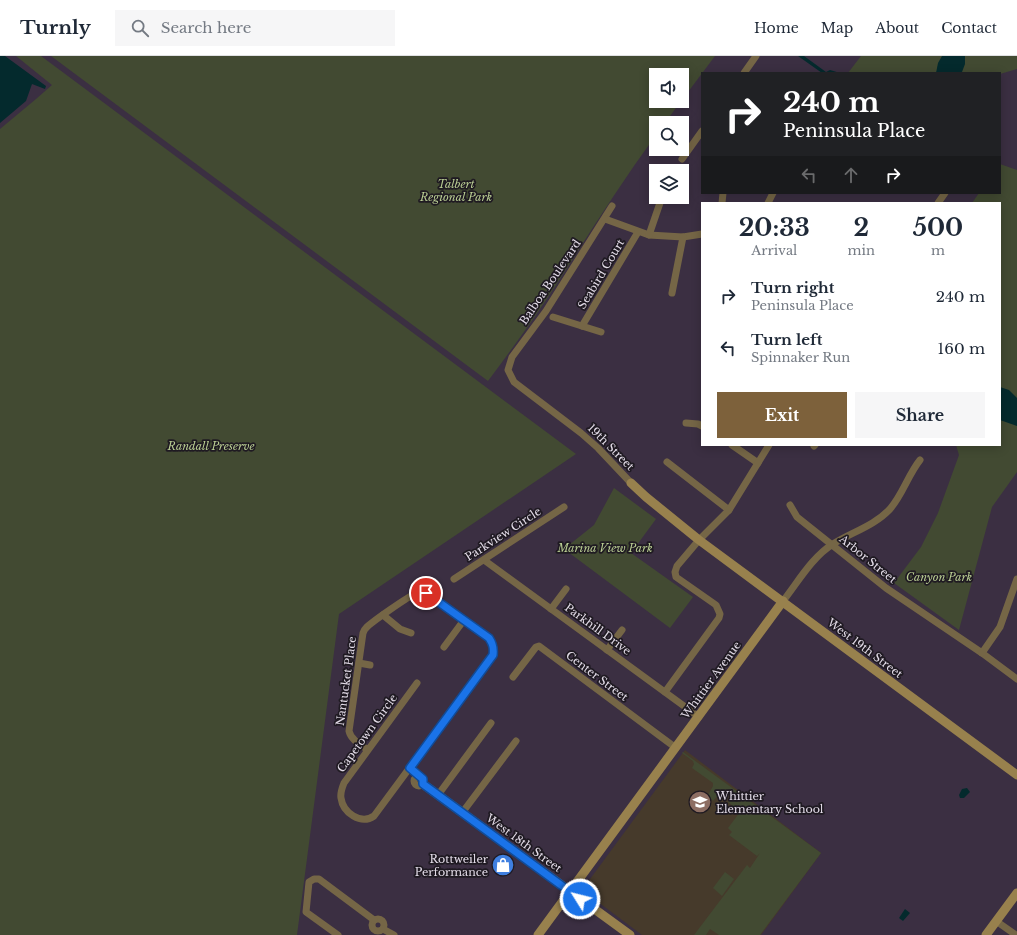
<!DOCTYPE html>
<style>
:root{--surface:#fff;--page:#f6f6f7;--text:#1f2937;--muted:#747a83;--line:#e0e1e3;--accent:#7d613b}
body{margin:0;font-family:"Libre Baskerville",serif;background:var(--page);color:var(--text);height:100vh;display:flex;flex-direction:column;font-size:15px;white-space:nowrap}
*{box-sizing:border-box;margin:0}
p{font-size:13px;color:var(--muted)}
.icon{flex:none;width:22px;height:22px;fill:none;stroke:currentColor;stroke-width:2;stroke-linecap:round;stroke-linejoin:round}
.map{position:relative;flex:1;overflow:hidden}
.drawer{position:absolute;left:701px;top:146px;width:300px;height:244px;display:flex;flex-direction:column;background:var(--surface);border-radius:0px;box-shadow:0 2px 10px #0003}
.drawer>*{flex:none}
.banner{position:absolute;left:701px;top:16px;width:300px;height:122px;border-radius:0px;box-shadow:0 2px 10px #0003;background:#202124;color:#fff;overflow:hidden}
.controls{position:absolute;left:649px;top:12px;display:grid;gap:8px}
.controls a{display:grid;place-items:center;width:40px;height:40px;border-radius:0px;background:var(--surface);box-shadow:0 2px 10px #0003;font-size:20px}
.pin{position:absolute;display:grid;place-items:center;width:34px;height:34px;color:#fff;margin:-17px;border:2px solid #fff;border-radius:50%;box-shadow:0 1px 4px #0007}
.me{position:absolute;width:44px;margin:-22px;rotate:306deg;stroke-linejoin:round;filter:drop-shadow(0 0 3px #0008)}
.turn{display:flex;align-items:center;gap:14px;height:84px;padding:0 16px;font-size:18px}
.turn .icon{width:52px;height:52px;stroke-width:2.5}
.turn b{display:block;font-size:28px;line-height:34px}
.lanes{display:flex;align-items:center;height:38px;padding:0 16px;background:#0003;justify-content:center;gap:20px;direction:ltr}
.lanes .off{opacity:.35}
.eta{display:flex;justify-content:space-evenly;align-items:center;height:68px;text-align:center}
.eta b{font-size:24px;font-weight:800;line-height:28px}
.primary-button{display:flex;gap:8px;margin-top:auto;padding:8px 16px}
.primary-button a{flex:1;height:46px;border-radius:0px;background:var(--accent);color:#fff;font-size:16px;font-weight:800;line-height:46px;text-align:center}
.primary-button a+a{background:var(--page);color:var(--text)}
ul{padding:0;list-style:none}
li{display:flex;align-items:center;gap:12px;height:52px;padding:0 16px}
li div{flex:1}
li b{display:block;font-size:15px}
li em{font-style:normal}
header{display:flex;align-items:center;gap:24px;box-sizing:border-box;height:56px;padding:0 20px;background:var(--surface);border-bottom:1px solid var(--line)}
header strong{font-size:19px}
nav{display:flex;gap:22px;margin-inline-start:auto;font-size:14px}
.search{width:280px;height:36px;background:var(--page);display:flex;align-items:center;gap:10px;box-sizing:border-box;padding:0 14px;border-radius:0px;color:var(--muted);font-size:15px}
.map>svg:first-child{display:block}
.education{fill:#463a2b}
.green{fill:#424a32}
.water{fill:#042a2d}
.lines{fill:none;stroke-linecap:round;stroke-linejoin:round}
.street{stroke:#756646;stroke-width:7}
.secondary{stroke:#98814d;stroke-width:9}
.route-casing{stroke:#114b97;stroke-width:10}
.route{stroke:#1a73e8;stroke-width:7}
.labels{text-anchor:middle;stroke-width:3.5;stroke-linejoin:round;paint-order:stroke}
.park-label{font-size:11px;font-style:italic;fill:#bace93;stroke:#1f1a22}
.street-label{font-size:11px;fill:#e3dce8;stroke:#1f1a22}
.poi-label{font-size:11px;fill:#e3dce8;stroke:#1f1a22;text-anchor:start}
</style>
<header>
<strong>Turnly</strong>
<div class="search"><svg class="icon" aria-label="search" viewBox="0 0 24 24"><circle cx="10" cy="10" r="6"/><path d="M15 15l6 6"/></svg>Search here</div>
<nav><a>Home</a><a>Map</a><a>About</a><a>Contact</a></nav>
</header>
<div class="map">
<svg width="1017" height="879" viewBox="0 0 1017 879">
<rect width="100%" height="100%" fill="#3b2f42"/>
<path class="education" d="M 685,694 L 821,797 L 761,879 L 642,879 L 582,834 Z"/>
<g class="green">
<path d="M 16,0 L 41,0 L 576,398 L 339,558 L 297,879 L 0,879 L 0,73 L 36,43 L 52,29 Z"/>
<path d="M 51,0 L 715,0 L 682,44 L 682,19 L 656,19 L 656,45 L 681,45 L 665,67 L 656,67 L 656,79 C 621,127 590,176 558,226 C 536,260 512,293 488,325 Z"/>
<path d="M 861,0 L 1017,0 L 1017,13 L 1000,18 L 848,17 Z"/>
<path d="M 1000,108 L 1017,114 L 1017,416 L 992,451 L 959,574 L 894,527 L 921,491 L 938,457 L 959,399 L 956,389 L 1000,389 L 1000,147 L 972,147 L 979,137 L 1000,137 Z"/>
<path d="M 614,432 L 656,463 L 631,497 L 693,541 L 670,572 L 564,493 L 594,469 Z"/>
<path d="M 683,696 L 821,797 L 760,879 L 719,879 L 710,873 L 706,879 L 694,879 L 747,809 L 750,812 L 760,797 L 757,800 L 729,779 L 732,776 L 728,772 L 740,756 L 728,746 L 730,741 L 722,735 L 713,745 L 708,739 L 713,730 L 713,727 L 692,712 L 694,708 L 693,705 L 682,697 Z"/>
<path d="M 725,816 L 734,823 L 722,840 L 713,832 Z"/>
</g>
<g class="water">
<path d="M 0,0 L 5,0 L 46,30 L 45,33 L 32,28 L 26,45 L 0,67 Z"/>
<path d="M 798,0 L 804,0 L 826,16 L 830,14 L 840,17 L 822,17 Z"/>
<path d="M 942,0 L 965,0 L 965,8 L 962,16 L 936,17 L 938,7 Z"/>
<path d="M 1000,331 L 1009,334 L 1017,342 L 1017,370 L 1000,364 Z"/>
<path d="M 967,732 L 970,736 L 964,742 L 960,742 L 959,739 L 962,733 Z"/>
<path d="M 905,853 L 910,857 L 903,865 L 899,862 Z"/>
</g>
<g class="lines">
<g class="street">
<path d="M 744,17 L 756,0"/>
<path d="M 682,103 L 702,75"/>
<path d="M 722,147 L 723,137"/>
<path d="M 768,147 L 773,137"/>
<path d="M 938,147 L 945,137"/>
<path d="M 612,150 L 546,255 L 512,301 L 508,314 L 514,326 L 581,377 L 598,392 L 631,427"/>
<path d="M 605,163 L 649,179 L 683,181 L 702,178"/>
<path d="M 649,179 L 662,141"/>
<path d="M 672,237 L 683,181"/>
<path d="M 553,261 L 601,276"/>
<path d="M 582,270 L 638,176"/>
<path d="M 686,367 L 698,368 L 702,370"/>
<path d="M 732,389 L 758,407"/>
<path d="M 814,390 L 815,389"/>
<path d="M 667,406 L 729,454"/>
<path d="M 790,449 L 797,461 L 886,532 L 982,597 L 1017,623"/>
<path d="M 484,504 L 699,661"/>
<path d="M 454,523 L 564,451"/>
<path d="M 783,545 C 798,526 812,501 833,488 C 852,476 874,470 890,453 C 903,438 908,419 920,404"/>
<path d="M 551,553 L 566,533"/>
<path d="M 383,559 L 400,573 L 411,577"/>
<path d="M 444,591 L 464,564"/>
<path d="M 607,594 L 622,574"/>
<path d="M 982,597 L 1000,571 L 1017,523"/>
<path d="M 359,607 L 370,609"/>
<path d="M 513,621 L 536,591 L 539,590 L 676,692"/>
<path d="M 665,636 L 719,562 L 720,558 L 716,549 L 676,521 L 675,516 L 677,510 L 699,484 L 729,454 L 769,389"/>
<path d="M 368,694 C 361,689 351,684 349,675 L 363,577 C 364,575 364,574 366,572 C 370,567 409,540 415,538 C 420,536 425,537 430,539 L 489,582 L 493,591 L 493,599 L 374,760 C 361,769 343,757 341,742 C 340,737 342,732 344,727 L 417,627"/>
<circle cx="419" cy="725" r="5"/>
<path d="M 438,739 L 491,667"/>
<path d="M 462,757 L 516,685"/>
<circle cx="378" cy="869" r="6"/>
<path d="M 996,865 L 1016,879"/>
<path d="M 383,873 L 394,879"/>
<path d="M 338,879 L 306,856 L 309,826 L 314,823 L 319,823 L 374,864"/>
</g>
<g class="secondary">
<path d="M 631,427 L 646,441 L 699,484 L 1017,719"/>
<path d="M 423,728 L 630,879"/>
<path d="M 538,879 L 783,545"/>
<path d="M 986,879 L 1017,837"/>
</g>
</g>
<g class="lines">
<g class="route-casing">
<path id="route" d="M 426,537 L 489,582 C 493,588 494,592 493,599 L 410,712 L 423,723 L 423,728 L 580,843"/>
</g>
<use href="#route" class="route"/>
</g>
<defs>
<g id="school-disc" transform="scale(1.15)"><circle r="9.5" fill="#8d6e63" stroke="#1f1a22"/><path d="M0-5L7-2L0 1L-7-2ZM-4 1L0 2.5L4 1V4Q0 6-4 4Z" fill="#fff"/></g>
<g id="shop-disc" transform="scale(1.15)"><circle r="9.5" fill="#3f7fe0" stroke="#1f1a22"/><path d="M-5-2.5h2.3a2.7 3.5 0 0 1 5.4 0H5L5.5 6h-11ZM-1.5-2.5h3a1.5 2.3 0 0 0-3 0Z" fill="#fff"/></g>
</defs>
<g fill-rule="evenodd">
<use href="#school-disc" x="700" y="746"/>
<use href="#shop-disc" x="503" y="809"/>
</g>
<g class="labels">
<g class="park-label">
<text x="456" y="132">Talbert<tspan x="456" dy="13">Regional Park</tspan></text>
<text x="211" y="394">Randall Preserve</text>
<text x="605" y="496">Marina View Park</text>
<text x="939" y="525">Canyon Park</text>
</g>
<g class="street-label">
<text transform="translate(601 218) rotate(-59)" y="4">Seabird Court</text>
<text transform="translate(550 226) rotate(-56)" y="4">Balboa Boulevard</text>
<text transform="translate(611 391) rotate(45)" y="4">19th Street</text>
<text transform="translate(503 478) rotate(-33)" y="4">Parkview Circle</text>
<text transform="translate(868 503) rotate(39)" y="4">Arbor Street</text>
<text transform="translate(598 573) rotate(36)" y="4">Parkhill Drive</text>
<text transform="translate(865 592) rotate(37)" y="4">West 19th Street</text>
<text transform="translate(597 620) rotate(37)" y="4">Center Street</text>
<text transform="translate(711 624) rotate(-54)" y="4">Whittier Avenue</text>
<text transform="translate(346 625) rotate(-82)" y="4">Nantucket Place</text>
<text transform="translate(367 677) rotate(-54)" y="4">Capetown Circle</text>
<text transform="translate(524 787) rotate(36)" y="4">West 18th Street</text>
</g>
<g class="poi-label">
<text x="716" y="744">Whittier<tspan x="716" dy="13">Elementary School</tspan></text>
<text x="488" y="807" text-anchor="end">Rottweiler<tspan x="488" dy="13">Performance</tspan></text>
</g>
</g>
</svg>
<div class="controls">
<a><svg class="icon" aria-label="sound" viewBox="0 0 24 24"><path d="M4 9h4l5-4v14l-5-4H4zM17 9q2 3 0 6"/></svg></a>
<a><svg class="icon" aria-label="search" viewBox="0 0 24 24"><circle cx="10" cy="10" r="6"/><path d="M15 15l6 6"/></svg></a>
<a><svg class="icon" aria-label="layers" viewBox="0 0 24 24"><path d="M12 4l9 5-9 5-9-5zM3 14l9 5 9-5"/></svg></a>
</div>
<div class="pin" style="left:426px;top:537px;background:#d93025"><svg class="icon" aria-label="arrive" viewBox="0 0 24 24"><path d="M6 21V4h12l-3 4 3 4H6"/></svg></div>
<svg class="me" style="left:580px;top:843px" viewBox="-20 -20 40 40"><circle r="17" fill="#1a73e8" stroke="#fff" stroke-width="3"/><path d="M0-11L8 9 0 5-8 9z" fill="#fff"/></svg>
<div class="banner">
<div class="turn"><svg class="icon" aria-label="right" viewBox="0 0 24 24"><path d="M7 20v-9h11M14 6l5 5-5 5"/></svg><div><b>240 m</b>Peninsula Place</div></div>
<div class="lanes"><svg class="icon off" aria-label="left" viewBox="0 0 24 24"><path d="M17 20v-9H6M10 6l-5 5 5 5"/></svg><svg class="icon off" aria-label="ahead" viewBox="0 0 24 24"><path d="M12 20V5M6 11l6-6 6 6"/></svg><svg class="icon" aria-label="right" viewBox="0 0 24 24"><path d="M7 20v-9h11M14 6l5 5-5 5"/></svg></div>
</div>
<section class="drawer">
<div class="eta">
<div><b>20:33</b><p>Arrival</p></div>
<div><b>2</b><p>min</p></div>
<div><b>500</b><p>m</p></div>
</div>
<ul>
<li><svg class="icon" aria-label="right" viewBox="0 0 24 24"><path d="M7 20v-9h11M14 6l5 5-5 5"/></svg><div><b>Turn right</b><p>Peninsula Place</p></div><em>240 m</em></li>
<li><svg class="icon" aria-label="left" viewBox="0 0 24 24"><path d="M17 20v-9H6M10 6l-5 5 5 5"/></svg><div><b>Turn left</b><p>Spinnaker Run</p></div><em>160 m</em></li>
</ul>
<div class="primary-button"><a>Exit</a><a>Share</a></div>
</section>
</div>
